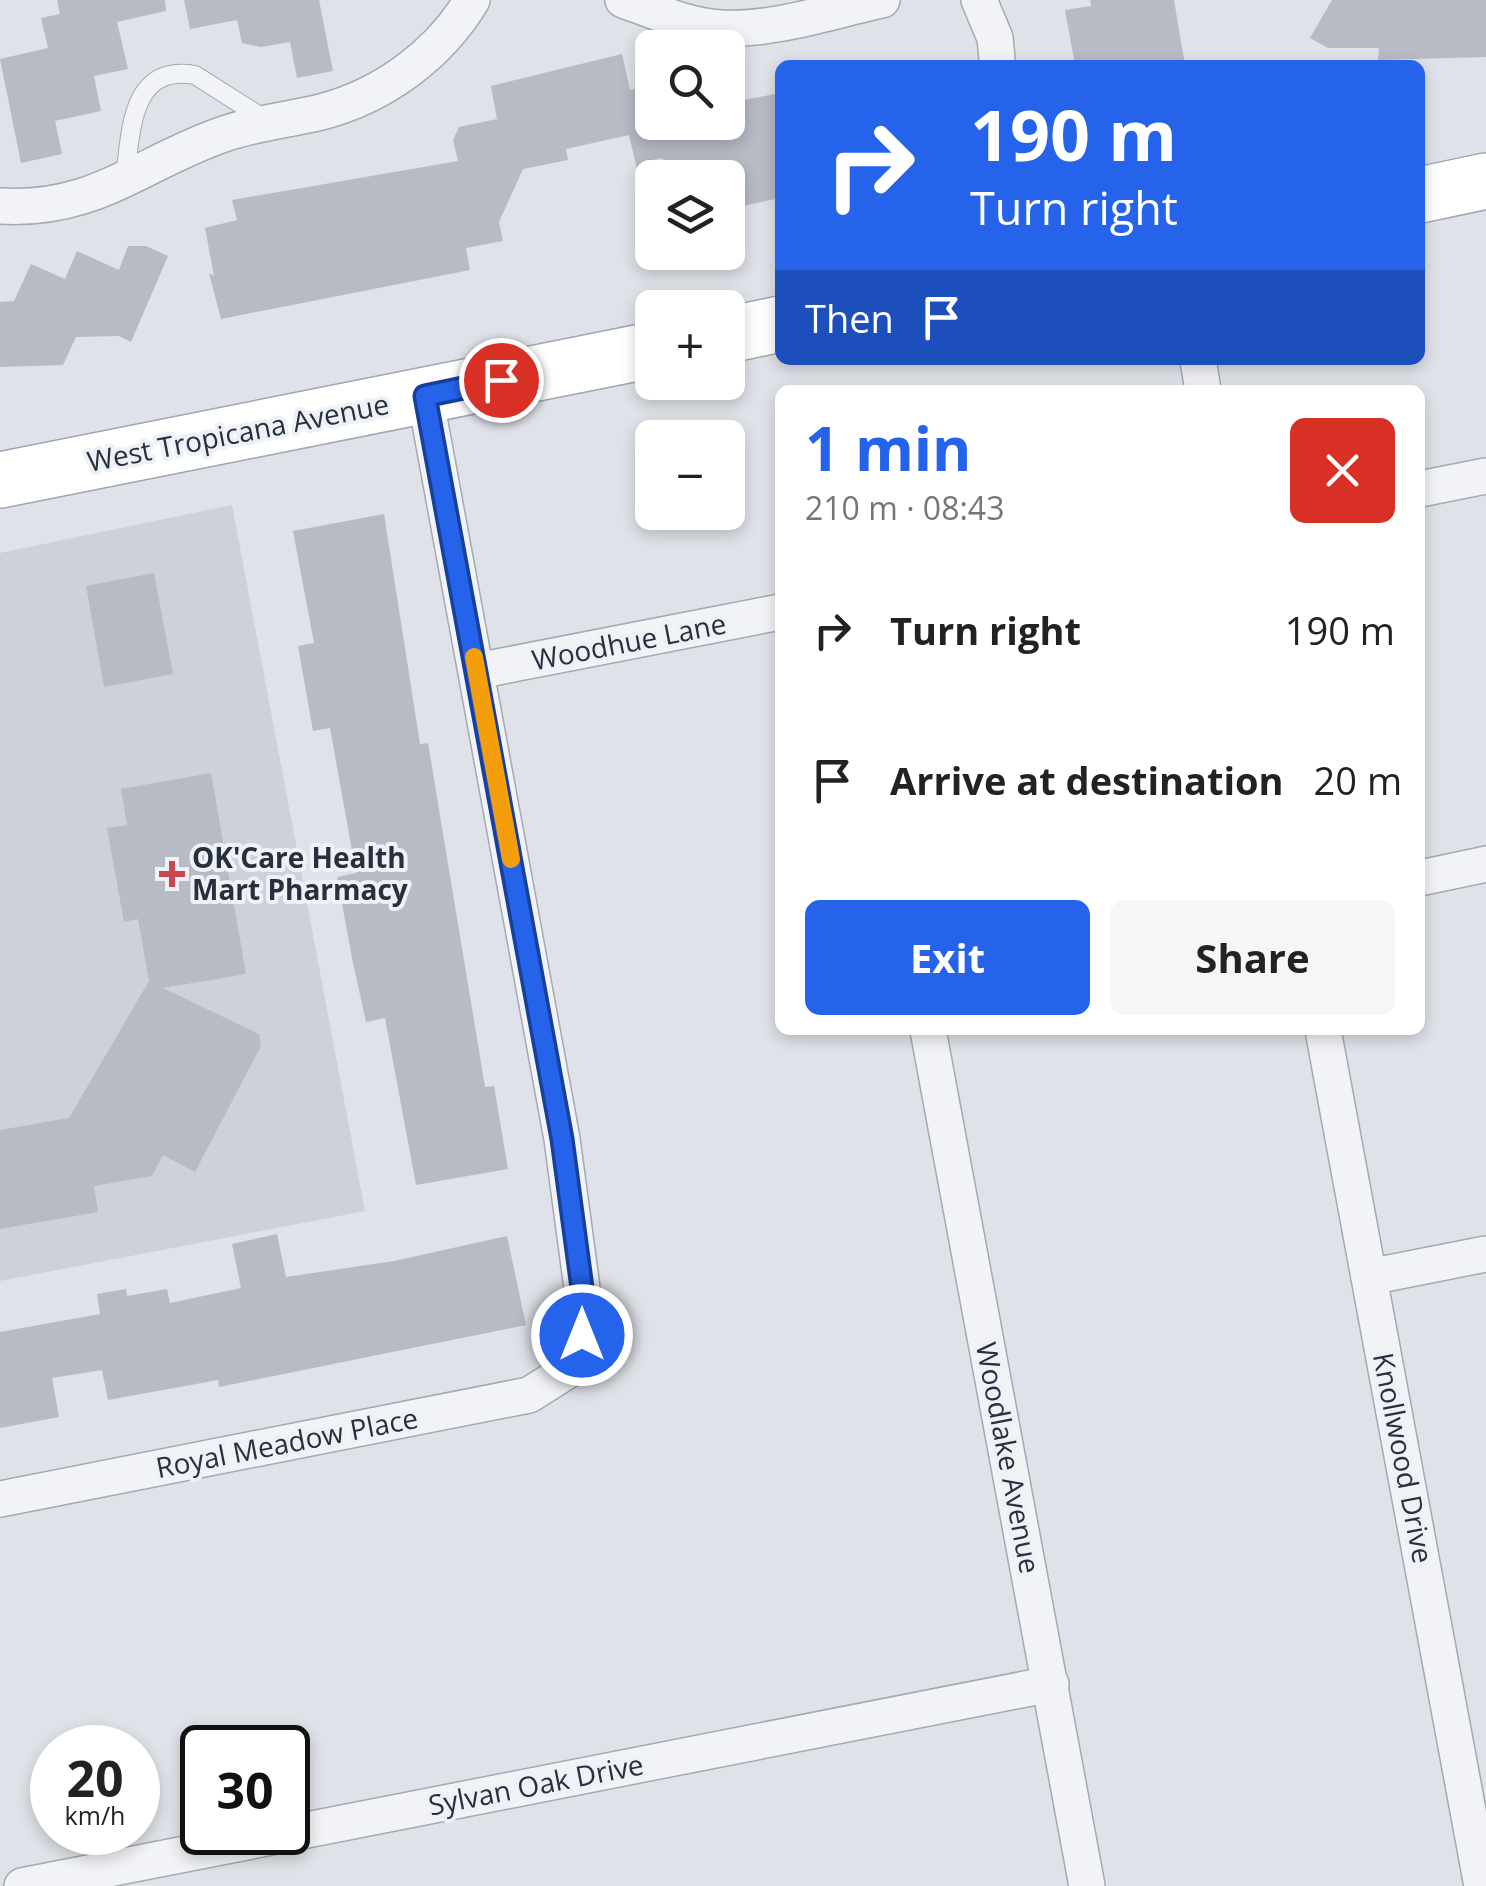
<!DOCTYPE html>
<meta charset="utf-8">
<style>
:root{--surface:#fff;--page:#f6f6f6;--text:#222;--muted:#767676;--accent:#2563eb}
body{margin:0;font-family:"Open Sans",sans-serif;background:var(--page);color:var(--text);height:100vh;display:flex;flex-direction:column;font-size:38px;white-space:nowrap}
*{box-sizing:border-box;margin:0}
p{font-size:32px;color:var(--muted)}
.icon{flex:none;width:55px;height:55px;fill:none;stroke:currentColor;stroke-width:2;stroke-linecap:round;stroke-linejoin:round}
.map{position:relative;flex:1;overflow:hidden}
.sheet{position:absolute;left:775px;top:385px;width:650px;height:650px;display:flex;flex-direction:column;background:var(--surface);border-radius:15px;box-shadow:0 5px 15px #0003}
.sheet>*{flex:none}
.banner{position:absolute;left:775px;top:60px;width:650px;height:305px;border-radius:15px;box-shadow:0 5px 15px #0003;background:#2563eb;color:#fff;overflow:hidden}
.tools{position:absolute;left:635px;top:30px;display:grid;gap:20px}
.tools a{display:grid;place-items:center;width:110px;height:110px;border-radius:15px;background:var(--surface);box-shadow:0 5px 15px #0003;font-size:50px}
.speed{position:absolute;left:30px;top:1725px;display:flex;gap:20px;font-size:50px;font-weight:700;text-align:center}
.speed>*{display:grid;place-content:center;width:130px;height:130px;border-radius:50%;background:var(--surface);box-shadow:0 5px 15px #0003;line-height:1}
.speed small{font-size:25px;font-weight:400}
.speed .limit{border:5px solid #111;border-radius:15px;background:#fff;color:#111}
.pin{position:absolute;display:grid;place-items:center;width:85px;height:85px;color:#fff;margin:-42px;border:5px solid #fff;border-radius:50%;box-shadow:0 2px 10px #0007}
.me{position:absolute;width:110px;margin:-55px;rotate:0deg;stroke-linejoin:round;filter:drop-shadow(0 0 8px #0008)}
.turn{display:flex;align-items:center;gap:35px;height:210px;padding:0 30px;font-size:45px}
.turn .icon{width:130px;height:130px;stroke-width:2.5}
.turn b{display:block;font-size:70px;line-height:85px}
.then{display:flex;align-items:center;height:95px;padding:0 30px;background:#0003;gap:20px;font-size:38px}
.round{display:grid;place-items:center;flex:none;width:105px;height:105px;border-radius:15px;background:var(--page)}
.headline{display:flex;align-items:center;justify-content:space-between;height:170px;padding:0 30px}
h1{font-size:60px;font-weight:700;line-height:75px;color:var(--accent)}
.primary-button{display:flex;gap:20px;margin-top:auto;padding:20px 30px}
.primary-button a{flex:1;height:115px;border-radius:15px;background:var(--accent);color:#fff;font-size:40px;font-weight:700;line-height:115px;text-align:center}
.primary-button a+a{background:var(--page);color:var(--text)}
ul{padding:0;list-style:none}
li{display:flex;align-items:center;gap:30px;height:150px;padding:0 30px}
li div{flex:1}
li b{display:block;font-size:38px}
li em{font-style:normal}
.map>svg:first-child{display:block}
.built{fill:#cdd1da}
.building{fill:#b6bbc4}
.lines{fill:none;stroke-linecap:round;stroke-linejoin:round}
.service-casing{stroke:#a4a9b2;stroke-width:20}
.minor-casing{stroke:#a4a9b2;stroke-width:38}
.primary-casing{stroke:#9ea5b3;stroke-width:58}
.service{stroke:#f1f3f6;stroke-width:18}
.minor{stroke:#f1f3f6;stroke-width:35}
.primary{stroke:#fff;stroke-width:55}
.route-casing{stroke:#184099;stroke-width:25}
.route{stroke:#2563eb;stroke-width:18}
.slow{stroke:#f59e0b;stroke-width:18}
.poi-dot{fill:#ca4653;stroke:#eef1f5;stroke-width:4}
.labels{text-anchor:middle;stroke-width:8;stroke-linejoin:round;paint-order:stroke}
.street-label{font-size:28px;fill:#282f3e;stroke:#eef1f5}
.poi-label{font-size:28px;font-weight:bold;fill:#282f3e;stroke:#eef1f5;text-anchor:start}
</style>
<div class="map">
<svg width="1486" height="1886" viewBox="0 0 1486 1886">
<rect width="100%" height="100%" fill="#dfe2e8"/>
<path class="built" d="M 232,505 L 365,1211 L 0,1281 L 0,553 Z"/>
<g class="building">
<path d="M 57,0 L 165,0 L 166,11 L 117,22 L 128,69 L 94,76 L 101,111 L 55,121 L 62,154 L 21,163 L 0,59 L 48,48 L 41,18 L 60,14 Z"/>
<path d="M 184,0 L 319,0 L 333,71 L 297,78 L 290,42 L 261,47 L 242,43 L 237,20 L 190,29 Z"/>
<path d="M 1090,0 L 1174,0 L 1185,65 L 1075,65 L 1065,10 L 1091,6 Z"/>
<path d="M 1332,0 L 1486,0 L 1486,57 L 1378,60 L 1379,48 L 1328,48 L 1310,38 Z"/>
<path d="M 622,54 L 630,90 L 652,85 L 652,122 L 728,122 L 728,103 L 780,93 L 780,198 L 728,209 L 728,178 L 667,178 L 663,158 L 652,160 L 652,189 L 642,190 L 629,135 L 566,149 L 568,160 L 523,169 L 499,222 L 503,241 L 466,248 L 470,270 L 221,319 L 209,273 L 214,276 L 205,228 L 237,220 L 232,200 L 458,161 L 453,140 L 459,127 L 497,119 L 491,86 Z"/>
<path d="M 128,246 L 146,246 L 168,256 L 131,342 L 119,336 L 76,337 L 63,365 L 0,367 L 0,302 L 14,301 L 31,264 L 65,279 L 77,251 L 119,270 Z"/>
<path d="M 384,514 L 420,744 L 428,743 L 485,1087 L 494,1086 L 508,1169 L 416,1185 L 385,1018 L 366,1022 L 353,963 L 337,877 L 356,873 L 330,728 L 313,731 L 298,646 L 314,643 L 293,531 Z"/>
<path d="M 154,573 L 173,674 L 104,687 L 86,586 Z"/>
<path d="M 211,773 L 246,974 L 163,988 L 259,1034 L 261,1046 L 195,1172 L 163,1155 L 152,1176 L 94,1186 L 98,1212 L 0,1229 L 0,1130 L 69,1118 L 149,981 L 138,919 L 124,922 L 107,828 L 127,825 L 121,789 Z"/>
<path d="M 277,1234 L 286,1277 L 394,1261 L 507,1236 L 526,1325 L 219,1387 L 218,1380 L 108,1400 L 102,1370 L 52,1378 L 59,1417 L 0,1428 L 0,1332 L 100,1314 L 97,1294 L 126,1289 L 127,1296 L 167,1289 L 170,1303 L 241,1288 L 232,1244 Z"/>
</g>
<g class="lines">
<g class="service-casing">
<path id="service" d="M 125,178 C 131,132 130,64 195,75 L 269,122"/>
</g>
<g class="minor-casing">
<g id="minor">
<path d="M 623,0 C 655,11 687,26 721,28 C 773,31 831,11 882,0"/>
<path d="M 979,0 L 995,38 L 997,59"/>
<path d="M 0,206 C 95,212 142,162 224,134 C 255,123 289,120 321,112 C 383,96 439,55 472,0"/>
<path d="M 1198,360 L 1203,390"/>
<path d="M 1420,489 L 1486,476"/>
<path d="M 477,671 L 780,612"/>
<path d="M 1420,878 L 1486,864"/>
<path d="M 928,1030 L 1087,1886"/>
<path d="M 1323,1030 L 1482,1886"/>
<path d="M 1369,1277 L 1486,1254"/>
<path d="M 0,1499 L 529,1395 L 567,1371 L 581,1335 L 582,1288 L 562,1139 L 425,396"/>
<path d="M 22,1886 L 1051,1684"/>
</g>
</g>
<g class="primary-casing">
<g id="primary">
<path d="M 1420,195 L 1486,181"/>
<path d="M 728,335 L 780,324"/>
<path d="M 0,480 L 652,350"/>
</g>
</g>
<use href="#service" class="service"/>
<use href="#minor" class="minor"/>
<use href="#primary" class="primary"/>
</g>
<g class="lines">
<g class="route-casing">
<path id="route" d="M 501,380 L 425,396 L 562,1139 L 582,1288 L 582,1335"/>
</g>
<use href="#route" class="route"/>
<path class="slow" d="M 474,657 L 511,859"/>
</g>
<path class="poi-dot" d="M167 859h10v10h10v10h-10v10h-10v-10h-10v-10h10z"/>
<g class="labels">
<g class="street-label">
<text transform="translate(238 433) rotate(-11)" y="10">West Tropicana Avenue</text>
<text transform="translate(629 642) rotate(-11)" y="10">Woodhue Lane</text>
<text transform="translate(287 1443) rotate(-11)" y="10">Royal Meadow Place</text>
<text transform="translate(1008 1458) rotate(79)" y="10">Woodlake Avenue</text>
<text transform="translate(1403 1458) rotate(79)" y="10">Knollwood Drive</text>
<text transform="translate(536 1785) rotate(-11)" y="10">Sylvan Oak Drive</text>
</g>
<g class="poi-label">
<text x="192" y="868">OK'Care Health<tspan x="192" dy="32">Mart Pharmacy</tspan></text>
</g>
</g>
</svg>
<div class="tools">
<a><svg class="icon" aria-label="search" viewBox="0 0 24 24"><circle cx="10" cy="10" r="6"/><path d="M15 15l6 6"/></svg></a>
<a><svg class="icon" aria-label="layers" viewBox="0 0 24 24"><path d="M12 4l9 5-9 5-9-5zM3 14l9 5 9-5"/></svg></a>
<a>+</a>
<a>−</a>
</div>
<div class="speed"><div>20<small>km/h</small></div><div class="limit">30</div></div>
<div class="pin" style="left:501px;top:380px;background:#d93025"><svg class="icon" aria-label="arrive" viewBox="0 0 24 24"><path d="M6 21V4h12l-3 4 3 4H6"/></svg></div>
<svg class="me" style="left:582px;top:1335px" viewBox="-20 -20 40 40"><circle r="17" fill="#2563eb" stroke="#fff" stroke-width="3"/><path d="M0-11L8 9 0 5-8 9z" fill="#fff"/></svg>
<div class="banner">
<div class="turn"><svg class="icon" aria-label="right" viewBox="0 0 24 24"><path d="M7 20v-9h11M14 6l5 5-5 5"/></svg><div><b>190 m</b>Turn right</div></div>
<div class="then">Then<svg class="icon" aria-label="arrive" viewBox="0 0 24 24"><path d="M6 21V4h12l-3 4 3 4H6"/></svg></div>
</div>
<section class="sheet">
<div class="headline"><div><h1>1 min</h1><p>210 m · 08:43</p></div><a class="round" style="background:#d93025;color:#fff"><svg class="icon" aria-label="close" viewBox="0 0 24 24"><path d="M6 6l12 12M18 6L6 18"/></svg></a></div>
<ul>
<li><svg class="icon" aria-label="right" viewBox="0 0 24 24"><path d="M7 20v-9h11M14 6l5 5-5 5"/></svg><div><b>Turn right</b></div><em>190 m</em></li>
<li><svg class="icon" aria-label="arrive" viewBox="0 0 24 24"><path d="M6 21V4h12l-3 4 3 4H6"/></svg><div><b>Arrive at destination</b></div><em>20 m</em></li>
</ul>
<div class="primary-button"><a>Exit</a><a>Share</a></div>
</section>
</div>
